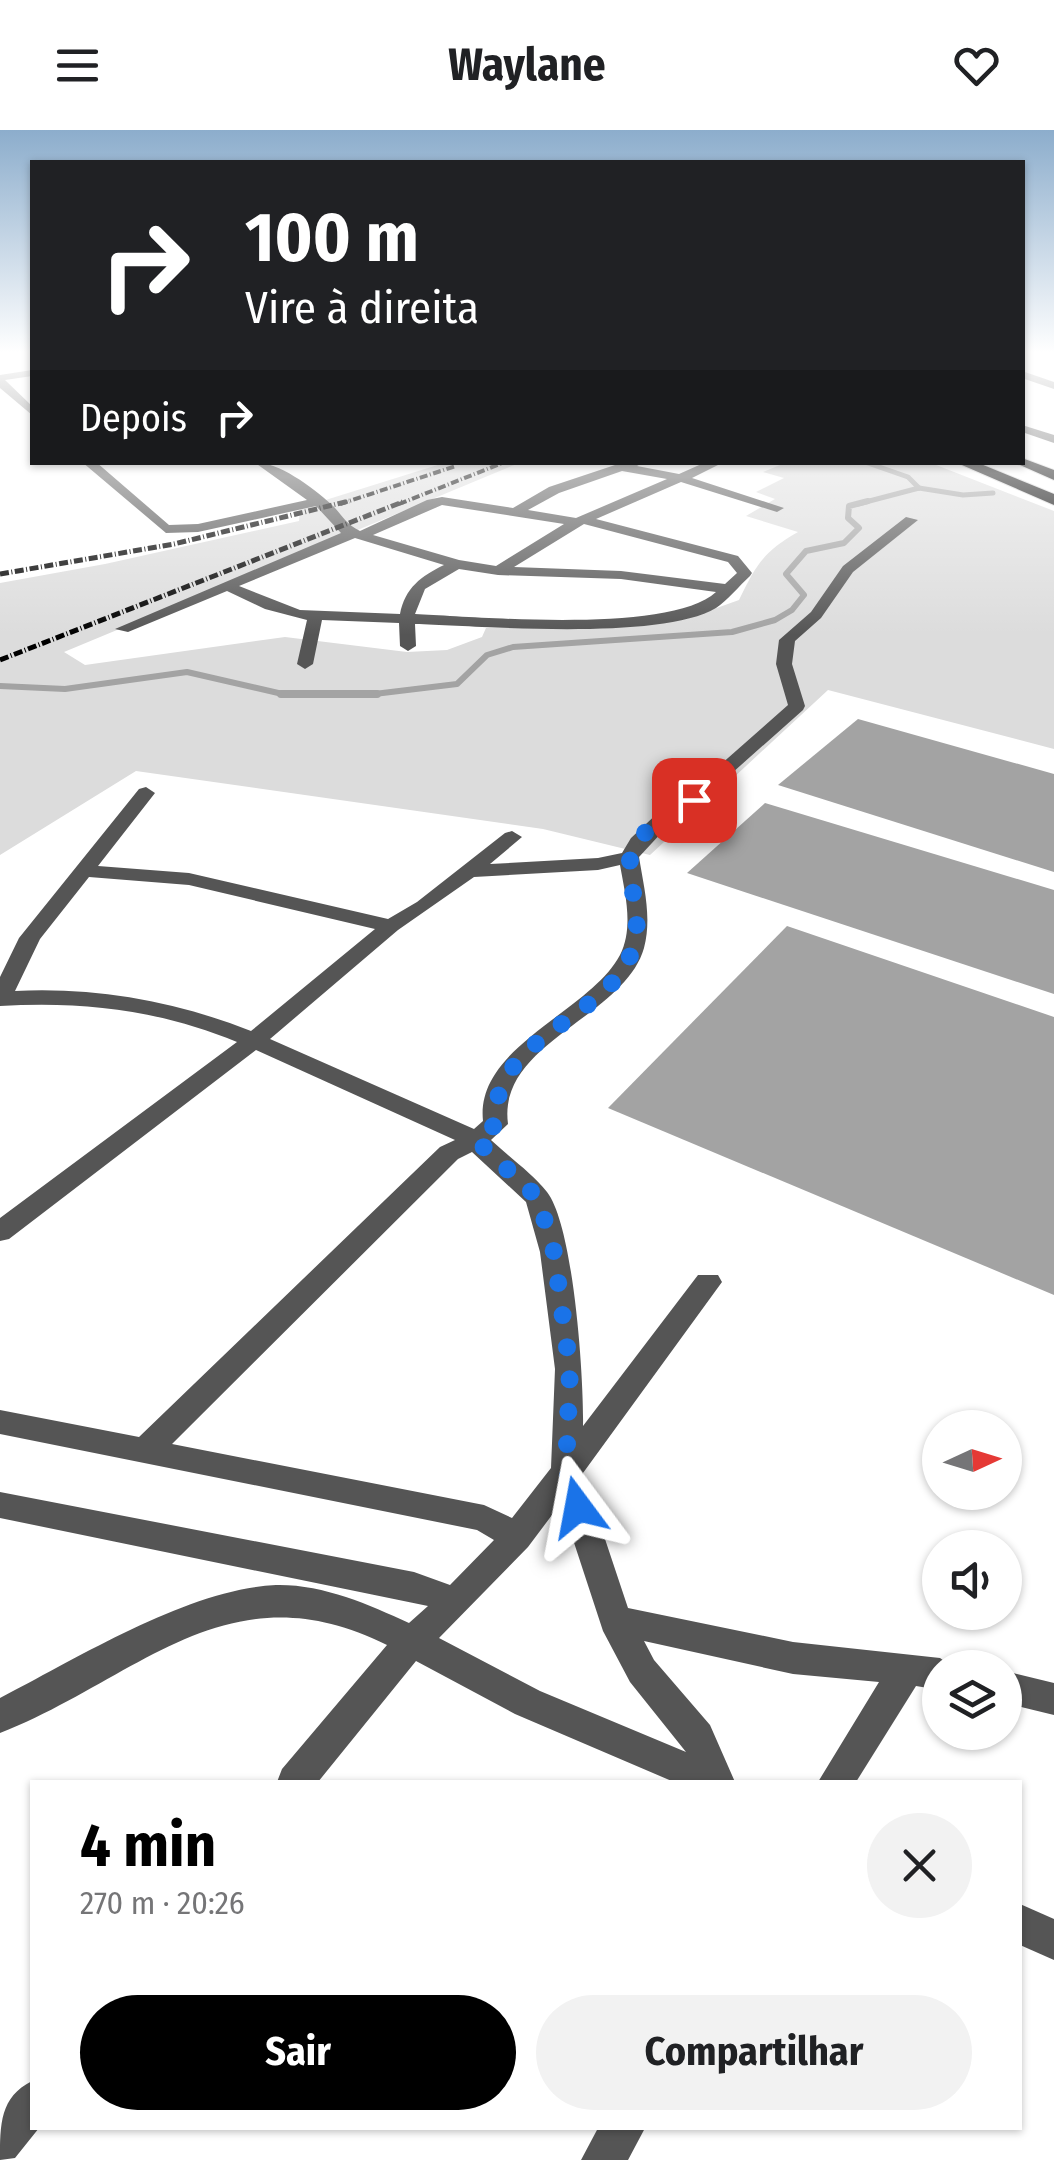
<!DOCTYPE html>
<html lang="pt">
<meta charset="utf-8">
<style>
:root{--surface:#fff;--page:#f2f2f2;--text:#202124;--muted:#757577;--accent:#000}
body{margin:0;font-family:"Fira Sans Condensed",sans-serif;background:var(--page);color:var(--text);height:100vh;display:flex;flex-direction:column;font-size:38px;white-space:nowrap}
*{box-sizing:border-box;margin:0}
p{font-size:32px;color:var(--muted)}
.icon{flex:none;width:55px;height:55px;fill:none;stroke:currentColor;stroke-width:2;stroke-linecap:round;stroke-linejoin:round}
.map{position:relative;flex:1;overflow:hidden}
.sheet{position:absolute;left:30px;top:1650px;width:992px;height:350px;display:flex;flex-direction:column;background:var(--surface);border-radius:0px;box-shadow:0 2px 8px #0004}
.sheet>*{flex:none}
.guide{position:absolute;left:30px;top:30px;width:995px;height:305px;border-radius:0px;box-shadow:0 2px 8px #0004;background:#202124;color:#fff;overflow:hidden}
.needle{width:65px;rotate:86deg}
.buttons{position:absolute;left:922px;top:1280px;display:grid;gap:20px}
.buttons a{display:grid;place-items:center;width:100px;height:100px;border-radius:50%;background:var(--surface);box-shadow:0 2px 8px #0004;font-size:50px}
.pin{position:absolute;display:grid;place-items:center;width:85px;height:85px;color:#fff;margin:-42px;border-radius:20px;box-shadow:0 5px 15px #0006}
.me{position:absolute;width:110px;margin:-55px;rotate:347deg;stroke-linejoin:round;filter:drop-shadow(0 0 8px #0008)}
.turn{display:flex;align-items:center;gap:35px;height:210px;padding:0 50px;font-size:45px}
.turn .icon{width:130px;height:130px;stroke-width:2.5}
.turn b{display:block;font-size:70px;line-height:85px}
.then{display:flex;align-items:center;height:95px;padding:0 50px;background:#0003;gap:20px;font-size:38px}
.round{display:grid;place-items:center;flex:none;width:105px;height:105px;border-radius:52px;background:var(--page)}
.overview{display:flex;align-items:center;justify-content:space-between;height:170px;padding:0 50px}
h1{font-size:60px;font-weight:700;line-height:75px;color:var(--accent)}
.cta{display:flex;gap:20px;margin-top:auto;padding:20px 50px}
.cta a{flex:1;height:115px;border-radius:60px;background:var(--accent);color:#fff;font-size:40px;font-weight:700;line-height:115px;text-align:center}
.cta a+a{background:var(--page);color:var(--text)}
header{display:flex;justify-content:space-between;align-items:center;height:130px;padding:0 50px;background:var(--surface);font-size:45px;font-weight:700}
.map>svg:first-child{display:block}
.green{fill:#dcdcdc}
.water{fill:#a3a3a3}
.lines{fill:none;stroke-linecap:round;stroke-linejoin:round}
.stream-far2{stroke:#a3a3a3;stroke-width:5}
.stream-far1{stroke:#a3a3a3;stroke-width:6}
.stream{stroke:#a3a3a3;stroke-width:8}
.highway-casing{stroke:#dbdbdb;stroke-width:2}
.minor{fill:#555;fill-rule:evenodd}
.highway{fill:#000;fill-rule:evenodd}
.rail-far1{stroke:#000;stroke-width:4;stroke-dasharray:8 2.5 1 2.5;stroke-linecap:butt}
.rail{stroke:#000;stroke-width:5;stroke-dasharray:9 2.5 1 2.5;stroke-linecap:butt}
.route{stroke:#1a73e8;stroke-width:18;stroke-dasharray:0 32.4}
</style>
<header><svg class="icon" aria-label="menu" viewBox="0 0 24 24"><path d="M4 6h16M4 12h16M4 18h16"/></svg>Waylane<svg class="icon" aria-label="heart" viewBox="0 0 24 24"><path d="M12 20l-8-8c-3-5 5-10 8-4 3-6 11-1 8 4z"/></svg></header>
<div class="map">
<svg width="1054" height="2030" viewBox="0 0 1054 2030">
<rect width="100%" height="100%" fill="#fff"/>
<path class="green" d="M 444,333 L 519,333 L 64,522 L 85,535 L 285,507 L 407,522 L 447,520 L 482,507 L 486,498 L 592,497 L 686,489 L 739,470 C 756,435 764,421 798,402 L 746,386 L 775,369 L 756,362 L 784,348 L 763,342 L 785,333 L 931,333 L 1054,381 L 1054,619 L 828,560 L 650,725 L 543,699 L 136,641 L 0,725 L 0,453 L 105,434 L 299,391 L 300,378 Z"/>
<g class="water">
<path d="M 858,589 L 1054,644 L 1054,742 L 778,655 Z"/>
<path d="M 765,673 L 1054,760 L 1054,864 L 687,743 Z"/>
<path d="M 787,796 L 1054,887 L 1054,1165 L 608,978 Z"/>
</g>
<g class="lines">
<g class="stream-far2">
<path d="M 865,332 L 908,347 L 919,358"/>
<path d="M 858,374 L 919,358 L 963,365 L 993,363"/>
</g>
<path class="stream-far1" d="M 0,556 L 65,559 L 187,542 L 287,565 L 366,565 L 457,554 L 487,525 L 513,517 L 732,502 L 775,490 L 792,480 L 804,465 L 786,444 L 806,421 L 844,413 L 859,398 L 848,388 L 849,376 L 868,371"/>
<path class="stream" d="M 281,564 L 377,564"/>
<g class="highway-casing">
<g id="highway">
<path d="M 1022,328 L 1054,340 L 1054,350 L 1013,332 L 1022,332 Z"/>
<path d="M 955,332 L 976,332 L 1054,364 L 1054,375 Z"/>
</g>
</g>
<g class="minor">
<path d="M 32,240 L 32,246 L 5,250 L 32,276 L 32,285 L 0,258 L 0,245 Z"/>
<path d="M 1022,241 L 1054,252 L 1054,259 L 1022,248 Z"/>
<path d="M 1022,295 L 1054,305 L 1054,313 L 1022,302 Z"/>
<path d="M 82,332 L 96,332 L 169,395 L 198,394 L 307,370 L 254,332 C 279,332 312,357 331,374 C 342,384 345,394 360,401 L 427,370 L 442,367 L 513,378 L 549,357 L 624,332 L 644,332 L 637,336 L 679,344 L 706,332 L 724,332 L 692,348 L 784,378 L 777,382 L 681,352 L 596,389 L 738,426 L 752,443 L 750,446 C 739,456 728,470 716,478 C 661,511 482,496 415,494 L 416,516 L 408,521 L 400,516 L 399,493 L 322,490 L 313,534 L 305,539 L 297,534 L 307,490 L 265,479 L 227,461 L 128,502 L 115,499 L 341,403 L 316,376 L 198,402 L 166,403 ZM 622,341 L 667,349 L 576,388 L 528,380 L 559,363 ZM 442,375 L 564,394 L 496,436 L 459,430 L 373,405 ZM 584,394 L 728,432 L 737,443 L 725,454 L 621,441 L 514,437 ZM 355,408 L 444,435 C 421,446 405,458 400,484 L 300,480 L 239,456 ZM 459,439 L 498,445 L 621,449 L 716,462 C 671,504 480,487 415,484 L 425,459 Z"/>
<path d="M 906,387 L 918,390 L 853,442 L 821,488 L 795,511 L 792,534 L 805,576 L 803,580 L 723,651 L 710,670 L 676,687 L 639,727 C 644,758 652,787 644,818 C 624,888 497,912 508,994 L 491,1010 C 509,1027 532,1043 547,1062 C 574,1097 584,1250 583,1296 L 698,1145 L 718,1145 L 722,1152 L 583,1343 L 628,1478 L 793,1512 L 940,1528 L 954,1538 L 940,1538 L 940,1560 L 916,1556 L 856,1652 L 818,1652 L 879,1552 L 793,1544 L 644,1511 L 654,1530 L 710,1595 L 735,1652 L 674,1652 L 515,1584 L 416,1531 L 318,1652 L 277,1652 L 282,1639 L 387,1515 C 228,1435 138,1549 0,1603 L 0,1568 C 78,1528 188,1459 276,1455 C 322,1454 368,1474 409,1493 L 428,1476 L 0,1388 L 0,1362 L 414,1442 L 450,1455 L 494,1410 L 477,1400 L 0,1304 L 0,1280 L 139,1307 L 440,1017 L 455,1010 L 256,920 L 9,1109 L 0,1111 L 0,1088 L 237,912 C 159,880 83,871 0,876 L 0,847 L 19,808 L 139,659 L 146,657 L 155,663 L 98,736 L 189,743 L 388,789 L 417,772 L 505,703 L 512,701 L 522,707 L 490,734 L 598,728 L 622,723 L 631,708 L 662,679 L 696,662 L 711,643 L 788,575 L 776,534 L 779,510 L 811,482 L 843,436 ZM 620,735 C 625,764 634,797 620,825 C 590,882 475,916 483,991 L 474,999 L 270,909 L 398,800 L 474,747 L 598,740 ZM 89,747 L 189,755 L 375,799 L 251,901 C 175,871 96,857 15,861 L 40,809 ZM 472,1022 L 526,1072 L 540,1122 L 555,1239 L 551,1338 L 512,1388 L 484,1375 L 172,1314 L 458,1029 ZM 561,1373 L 603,1501 L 630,1552 L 686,1622 L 540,1561 L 439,1508 L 528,1417 Z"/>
<path d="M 1005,1541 L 1054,1553 L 1054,1585 L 1005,1573 Z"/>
<path d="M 1020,1774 L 1054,1789 L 1054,1830 L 1020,1815 Z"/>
<path d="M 32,1951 L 32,1998 L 39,1998 L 15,2028 L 0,2030 C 0,1994 0,1967 32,1951 Z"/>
<path d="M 598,1998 L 645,1998 L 628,2030 L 581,2030 Z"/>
</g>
<use href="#highway" class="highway"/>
<g class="rail-far1">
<path d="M 340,374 L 456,336"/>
<path d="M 399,374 L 505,332"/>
</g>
<g class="rail">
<path d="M 0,444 L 174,414 L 349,371"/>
<path d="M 0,530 L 405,371"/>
</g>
</g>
<linearGradient id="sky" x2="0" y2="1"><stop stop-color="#8cadcc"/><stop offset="0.44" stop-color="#fff"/><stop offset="1" stop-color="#fff" stop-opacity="0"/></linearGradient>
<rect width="1054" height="505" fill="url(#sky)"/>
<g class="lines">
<path class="route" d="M 578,1377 L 566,1340 L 570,1239 L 554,1122 L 538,1068 L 476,1010 L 496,994 C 489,907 609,889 632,821 C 644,789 629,762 630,730 C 631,705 674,679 694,670"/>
</g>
</svg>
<div class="buttons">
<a><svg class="needle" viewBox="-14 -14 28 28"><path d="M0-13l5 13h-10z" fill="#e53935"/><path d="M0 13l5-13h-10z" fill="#757577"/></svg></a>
<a><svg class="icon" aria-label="sound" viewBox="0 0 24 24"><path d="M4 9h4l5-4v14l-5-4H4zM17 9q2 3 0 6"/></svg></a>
<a><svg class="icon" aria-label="layers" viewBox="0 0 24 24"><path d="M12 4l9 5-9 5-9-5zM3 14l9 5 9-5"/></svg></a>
</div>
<div class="pin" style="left:694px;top:670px;background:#d93025"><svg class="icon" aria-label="arrive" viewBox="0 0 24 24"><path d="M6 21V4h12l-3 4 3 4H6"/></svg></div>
<svg class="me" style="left:578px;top:1377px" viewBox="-20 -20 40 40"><path d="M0-17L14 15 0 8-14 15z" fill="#1a73e8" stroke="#fff" stroke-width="4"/></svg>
<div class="guide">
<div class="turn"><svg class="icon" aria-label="right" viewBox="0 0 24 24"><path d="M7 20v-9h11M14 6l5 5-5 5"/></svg><div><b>100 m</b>Vire à direita</div></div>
<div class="then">Depois<svg class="icon" aria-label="right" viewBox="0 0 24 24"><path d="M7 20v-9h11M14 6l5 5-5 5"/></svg></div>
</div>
<section class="sheet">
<div class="overview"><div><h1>4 min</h1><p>270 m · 20:26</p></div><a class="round"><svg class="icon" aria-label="close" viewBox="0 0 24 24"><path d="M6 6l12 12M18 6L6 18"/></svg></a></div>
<div class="cta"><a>Sair</a><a>Compartilhar</a></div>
</section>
</div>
